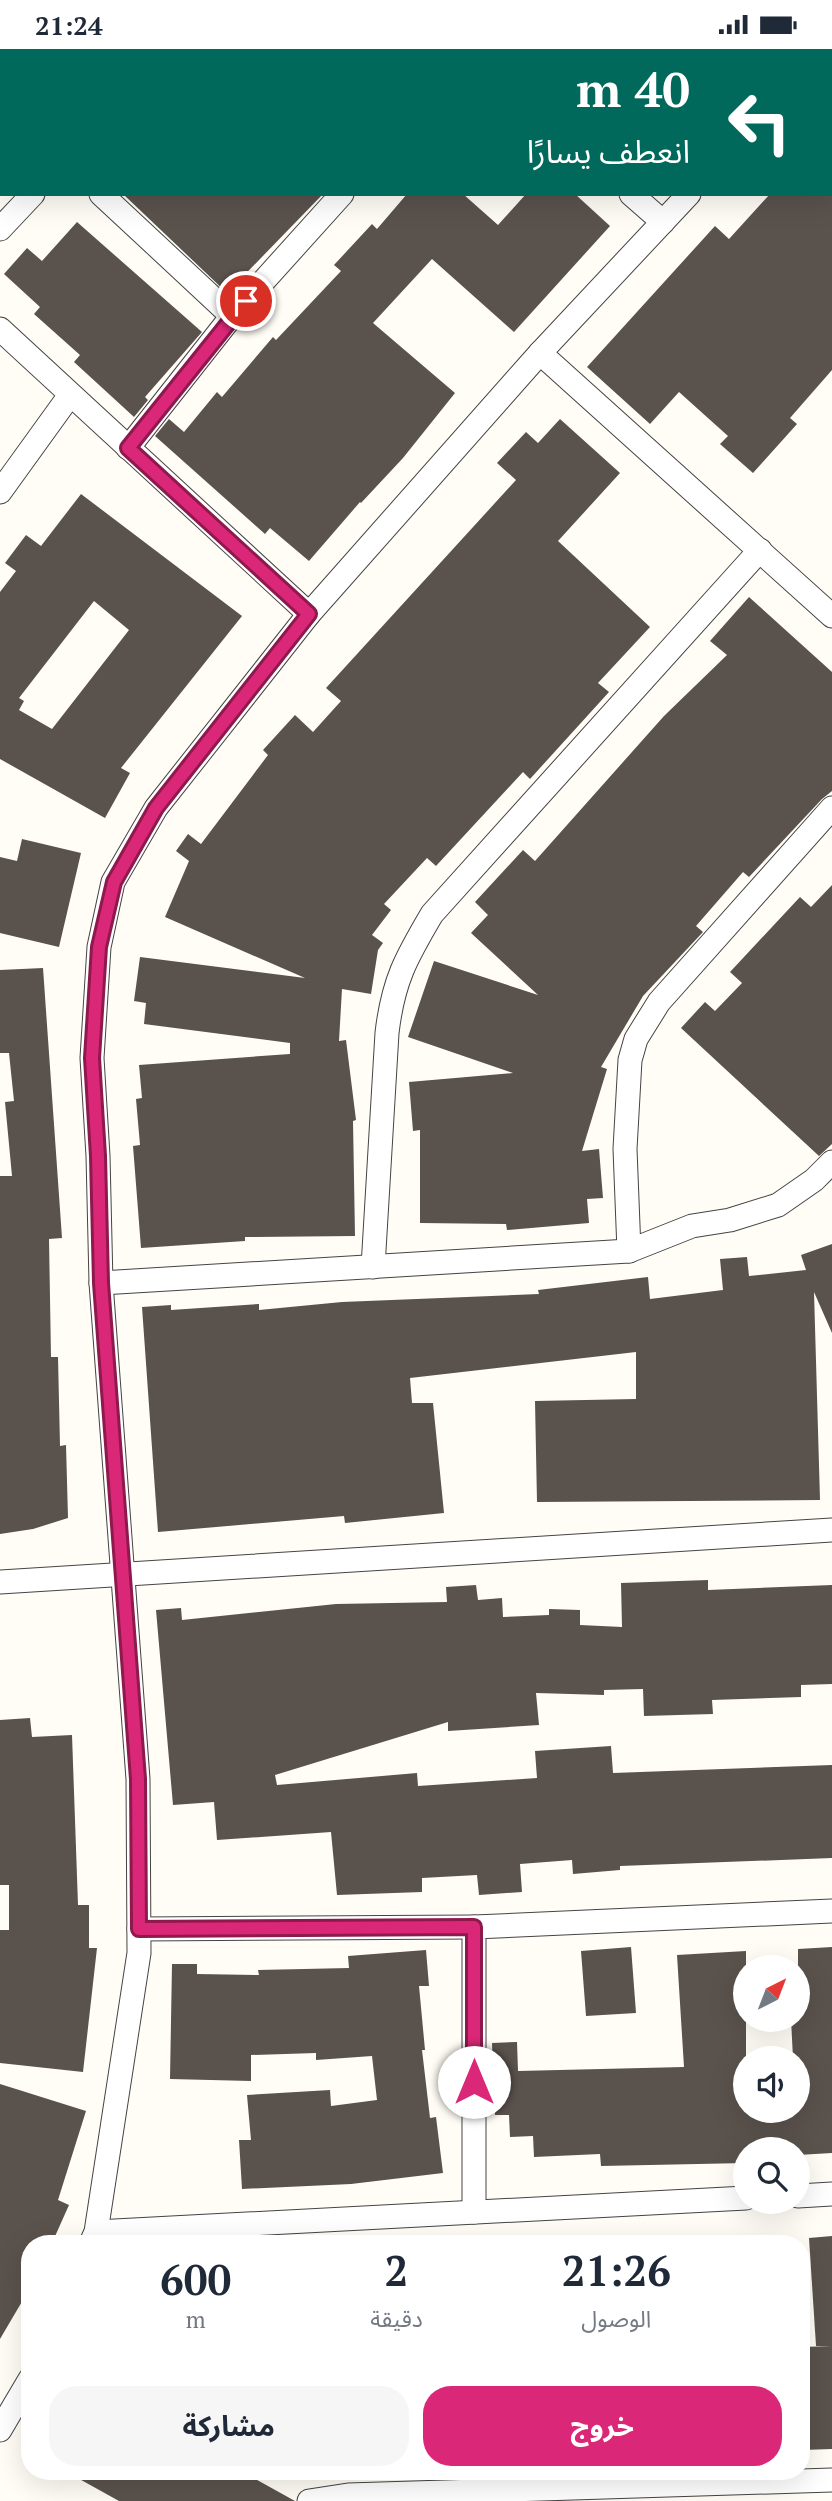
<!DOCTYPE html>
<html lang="ar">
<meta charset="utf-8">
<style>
:root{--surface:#fff;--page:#f6f6f7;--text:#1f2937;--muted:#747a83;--accent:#db2777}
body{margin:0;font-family:"PT Serif","Noto Sans Arabic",serif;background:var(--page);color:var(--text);direction:rtl;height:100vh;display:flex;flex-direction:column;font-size:26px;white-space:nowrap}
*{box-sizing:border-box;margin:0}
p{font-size:23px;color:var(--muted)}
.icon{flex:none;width:38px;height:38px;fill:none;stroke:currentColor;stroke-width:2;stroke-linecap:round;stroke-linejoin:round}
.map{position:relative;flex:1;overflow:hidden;direction:ltr}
.panel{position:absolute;left:21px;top:2186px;width:789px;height:245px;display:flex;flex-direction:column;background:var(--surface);border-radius:28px;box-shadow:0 7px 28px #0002;direction:rtl}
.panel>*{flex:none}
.top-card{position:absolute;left:0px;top:0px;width:833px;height:147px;box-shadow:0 7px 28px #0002;direction:rtl;background:#00695c;color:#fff;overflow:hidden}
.needle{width:46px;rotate:42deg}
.controls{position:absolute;left:733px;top:1906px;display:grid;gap:14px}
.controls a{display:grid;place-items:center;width:77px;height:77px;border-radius:50%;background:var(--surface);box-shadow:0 7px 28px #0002;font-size:35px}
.pin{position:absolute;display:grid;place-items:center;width:60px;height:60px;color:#fff;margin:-30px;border:4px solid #fff;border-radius:50%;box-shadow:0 2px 7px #0007}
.me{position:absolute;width:77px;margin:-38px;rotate:0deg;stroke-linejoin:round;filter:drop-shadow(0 0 5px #0008)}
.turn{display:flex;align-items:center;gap:24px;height:147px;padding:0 28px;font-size:32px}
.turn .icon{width:91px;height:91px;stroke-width:2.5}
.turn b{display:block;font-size:49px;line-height:60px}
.eta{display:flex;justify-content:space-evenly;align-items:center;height:119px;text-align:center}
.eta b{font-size:42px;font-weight:700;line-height:49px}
.button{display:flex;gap:14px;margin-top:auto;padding:14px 28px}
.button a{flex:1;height:80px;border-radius:28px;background:var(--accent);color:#fff;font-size:28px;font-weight:700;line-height:80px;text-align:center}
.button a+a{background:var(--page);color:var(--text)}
.status{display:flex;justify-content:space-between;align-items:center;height:49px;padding:0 35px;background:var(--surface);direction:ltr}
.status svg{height:19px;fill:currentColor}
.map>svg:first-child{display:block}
.building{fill:#5a524d;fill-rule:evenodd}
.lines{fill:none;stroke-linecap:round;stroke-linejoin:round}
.street-casing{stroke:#444;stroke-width:25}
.secondary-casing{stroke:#333;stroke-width:34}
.street{stroke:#fff;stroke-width:23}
.secondary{stroke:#fff6b0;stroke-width:32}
.route-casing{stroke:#8e194d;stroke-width:18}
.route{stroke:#db2777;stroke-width:12}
</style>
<div class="status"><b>21:24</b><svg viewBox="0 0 49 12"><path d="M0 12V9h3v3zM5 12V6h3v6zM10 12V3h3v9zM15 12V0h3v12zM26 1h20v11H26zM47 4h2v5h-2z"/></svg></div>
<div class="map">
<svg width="832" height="2452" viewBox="0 0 832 2452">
<rect width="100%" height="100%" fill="#fffdf5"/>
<g class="building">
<path d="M 123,145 L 323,145 L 227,244 Z"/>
<path d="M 407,145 L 463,145 L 498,176 L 526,145 L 575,145 L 610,177 L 514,283 L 432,210 L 373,274 L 455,344 L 403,409 L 361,454 L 360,453 L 309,512 L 270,479 L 265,485 L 155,387 L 169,370 L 184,383 L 217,343 L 222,348 L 273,288 L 276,291 L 341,222 L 334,216 L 372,175 L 377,180 Z"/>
<path d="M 770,145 L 832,145 L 832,321 L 790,369 L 797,375 L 753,424 L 720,395 L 728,387 L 679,343 L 650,375 L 587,318 L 715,177 L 729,190 Z"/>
<path d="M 77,173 L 202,283 L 145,348 L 148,351 L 134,368 L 74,313 L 80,306 L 34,265 L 40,258 L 4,225 L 27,199 L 42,212 Z"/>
<path d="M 560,370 L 620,424 L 558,492 L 650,578 L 598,634 L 609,643 L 530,730 L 523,723 L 436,817 L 427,809 L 384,855 L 391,861 L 372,886 L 383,894 L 378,901 L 371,945 L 342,940 L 339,992 L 346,991 L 356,1071 L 353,1072 L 355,1187 L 245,1188 L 245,1192 L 141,1199 L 133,1097 L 140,1096 L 136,1050 L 142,1049 L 139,1016 L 290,1005 L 290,994 L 144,975 L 146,954 L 134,952 L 140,908 L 305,929 L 165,868 L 189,812 L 176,802 L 188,785 L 201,795 L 268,706 L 263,701 L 295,666 L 313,683 L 341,652 L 326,639 L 516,431 L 497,414 L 526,383 L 538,394 Z"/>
<path d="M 81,445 L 242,567 L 121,719 L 130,724 L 105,769 L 0,710 L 0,543 L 16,522 L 5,514 L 26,486 L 41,497 ZM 94,552 L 129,581 L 52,680 L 19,661 L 24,652 L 19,649 Z"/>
<path d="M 749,548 L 832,623 L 832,742 L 822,750 L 749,828 L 743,823 L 696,877 L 703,883 L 643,947 L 601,1018 L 607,1020 L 582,1102 L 599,1100 L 603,1149 L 587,1150 L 589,1174 L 507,1181 L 506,1175 L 420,1174 L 420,1081 L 413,1082 L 409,1033 L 513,1024 L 408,988 L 434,912 L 538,946 L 471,884 L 488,866 L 475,853 L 523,801 L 535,812 L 664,667 L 727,606 L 710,592 Z"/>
<path d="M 22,790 L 81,804 L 59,898 L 0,884 L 0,808 L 17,812 Z"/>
<path d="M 832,836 L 832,1095 L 819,1107 L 681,979 L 705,953 L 715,962 L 742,934 L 730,923 L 800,848 L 811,858 Z"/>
<path d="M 43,919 L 62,1189 L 49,1190 L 51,1308 L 58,1308 L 60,1397 L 66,1396 L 68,1469 L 33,1480 L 0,1485 L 0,1127 L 12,1127 L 5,1053 L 14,1052 L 9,1004 L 0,1004 L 0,921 Z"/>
<path d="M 832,1195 L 832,1284 L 814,1243 L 820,1451 L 537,1453 L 535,1352 L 636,1350 L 636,1303 L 410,1329 L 412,1354 L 433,1354 L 444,1464 L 345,1474 L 344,1467 L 158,1483 L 142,1258 L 171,1256 L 171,1261 L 259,1255 L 259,1261 L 342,1253 L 539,1245 L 538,1241 L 648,1228 L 650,1250 L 723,1241 L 720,1210 L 747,1208 L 749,1227 L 806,1221 L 801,1206 Z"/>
<path d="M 708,1531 L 708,1541 L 832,1536 L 832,1635 L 801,1636 L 801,1648 L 712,1651 L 713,1665 L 644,1667 L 643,1640 L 604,1641 L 604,1646 L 536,1644 L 539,1676 L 448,1682 L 448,1673 L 275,1726 L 277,1736 L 417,1724 L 418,1737 L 537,1729 L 535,1702 L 611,1697 L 613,1724 L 832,1716 L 832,1809 L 620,1817 L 620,1821 L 573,1825 L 572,1811 L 520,1815 L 522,1843 L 479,1846 L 477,1826 L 422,1829 L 422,1843 L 337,1846 L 331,1783 L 217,1791 L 214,1753 L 173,1756 L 156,1561 L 181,1559 L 182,1571 L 336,1555 L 447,1553 L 446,1538 L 476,1536 L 478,1551 L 502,1549 L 503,1568 L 549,1566 L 549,1560 L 580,1561 L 580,1576 L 622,1578 L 621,1534 Z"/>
<path d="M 30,1669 L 32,1688 L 72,1686 L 78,1856 L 89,1856 L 89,1899 L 97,1899 L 83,2023 L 0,2014 L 0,1881 L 9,1881 L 9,1836 L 0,1836 L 0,1671 Z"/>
<path d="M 631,1898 L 636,1964 L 586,1967 L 581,1902 Z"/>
<path d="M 832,1898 L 832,2104 L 798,2106 L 798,2100 L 746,2100 L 746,2114 L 601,2117 L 600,2105 L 534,2108 L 533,2087 L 510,2088 L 509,2066 L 495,2066 L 492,1994 L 517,1993 L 518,2022 L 684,2018 L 677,1906 L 746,1902 L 746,2062 L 798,2062 L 798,2009 L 793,2009 L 791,1970 L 798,1970 L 798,1900 Z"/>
<path d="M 426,1901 L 429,1937 L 419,1937 L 425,2001 L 422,2001 L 430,2069 L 436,2068 L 443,2124 L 351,2135 L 242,2140 L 239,2091 L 251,2091 L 247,2046 L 330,2041 L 331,2057 L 377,2051 L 372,2007 L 316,2011 L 316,2004 L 251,2006 L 251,2032 L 170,2030 L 172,1915 L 197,1915 L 197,1925 L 259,1926 L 258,1921 L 349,1919 L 348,1907 Z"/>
<path d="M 0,2035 L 86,2062 L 58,2151 L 69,2156 L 52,2194 L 30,2194 L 30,2239 L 0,2290 Z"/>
<path d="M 832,2187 L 832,2297 L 816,2297 L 809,2189 Z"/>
<path d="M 832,2297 L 832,2400 L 802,2401 L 802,2298 Z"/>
<path d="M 65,2422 L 241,2422 L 295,2452 L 119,2452 Z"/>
</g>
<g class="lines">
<g class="street-casing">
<g id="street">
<path d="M 467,0 L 469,2"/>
<path d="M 158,2 L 160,0"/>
<path d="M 101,145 L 232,267 L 342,145"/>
<path d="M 631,145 L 663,173"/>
<path d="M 0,180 L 33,145"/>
<path d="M 0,280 L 309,565"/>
<path d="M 540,304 L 832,567"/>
<path d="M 128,399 L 232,267"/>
<path d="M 0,443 L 70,346"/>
<path d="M 629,1202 L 625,1100 L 630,1011 L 636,990 L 659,953 L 832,759"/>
<path d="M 373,1218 L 387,984 C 393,932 406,909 432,865 L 760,501"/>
<path d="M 101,1234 L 629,1202 L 692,1177 L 730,1171 L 778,1156 L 814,1131 L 832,1113"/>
<path d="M 0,1533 L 832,1481"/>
<path d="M 139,1880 L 474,1878"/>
<path d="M 798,2147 L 832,2145"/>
<path d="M 474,2163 L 474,1878 L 832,1862"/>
<path d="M 96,2183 L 746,2149"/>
<path d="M 91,2194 L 96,2183 L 139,1904 L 138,1730 L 101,1234 L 98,1107 L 92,1009 L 99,898 L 113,833 L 156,759 L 309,565 L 540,304 L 689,145"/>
<path d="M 0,2381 L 30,2330"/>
<path d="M 309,2452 L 348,2446 L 832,2431"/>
</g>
</g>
<g class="secondary-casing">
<g id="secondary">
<path d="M 794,0 L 796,2"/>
<path d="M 831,33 L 832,34"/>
</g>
</g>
<use href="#street" class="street"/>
<use href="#secondary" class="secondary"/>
</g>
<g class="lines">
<g class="route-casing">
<path id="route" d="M 246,252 L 128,399 L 309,565 L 156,759 L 114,833 L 99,898 L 92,1009 L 98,1107 L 101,1234 L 138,1730 L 139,1880 L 474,1878 L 474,2033"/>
</g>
<use href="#route" class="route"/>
</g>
</svg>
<div class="controls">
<a><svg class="needle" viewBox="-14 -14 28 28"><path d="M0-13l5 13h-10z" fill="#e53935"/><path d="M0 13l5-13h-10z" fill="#747a83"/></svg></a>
<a><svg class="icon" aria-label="sound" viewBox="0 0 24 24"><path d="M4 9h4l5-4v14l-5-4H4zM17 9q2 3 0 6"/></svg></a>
<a><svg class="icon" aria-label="search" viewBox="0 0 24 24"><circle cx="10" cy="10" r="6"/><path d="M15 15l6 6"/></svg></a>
</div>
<div class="pin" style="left:246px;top:252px;background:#d93025"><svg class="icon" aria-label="arrive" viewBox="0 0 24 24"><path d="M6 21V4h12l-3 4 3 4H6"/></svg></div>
<svg class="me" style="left:474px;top:2033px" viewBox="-20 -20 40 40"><circle r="19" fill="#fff"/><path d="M0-13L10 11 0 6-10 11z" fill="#db2777"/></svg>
<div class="top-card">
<div class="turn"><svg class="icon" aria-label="left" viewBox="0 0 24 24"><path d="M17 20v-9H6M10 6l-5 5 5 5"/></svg><div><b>40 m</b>انعطف يسارًا</div></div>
</div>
<section class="panel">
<div class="eta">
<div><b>21:26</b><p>الوصول</p></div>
<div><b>2</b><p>دقيقة</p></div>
<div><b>600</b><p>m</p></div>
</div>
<div class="button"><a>خروج</a><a>مشاركة</a></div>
</section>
</div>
